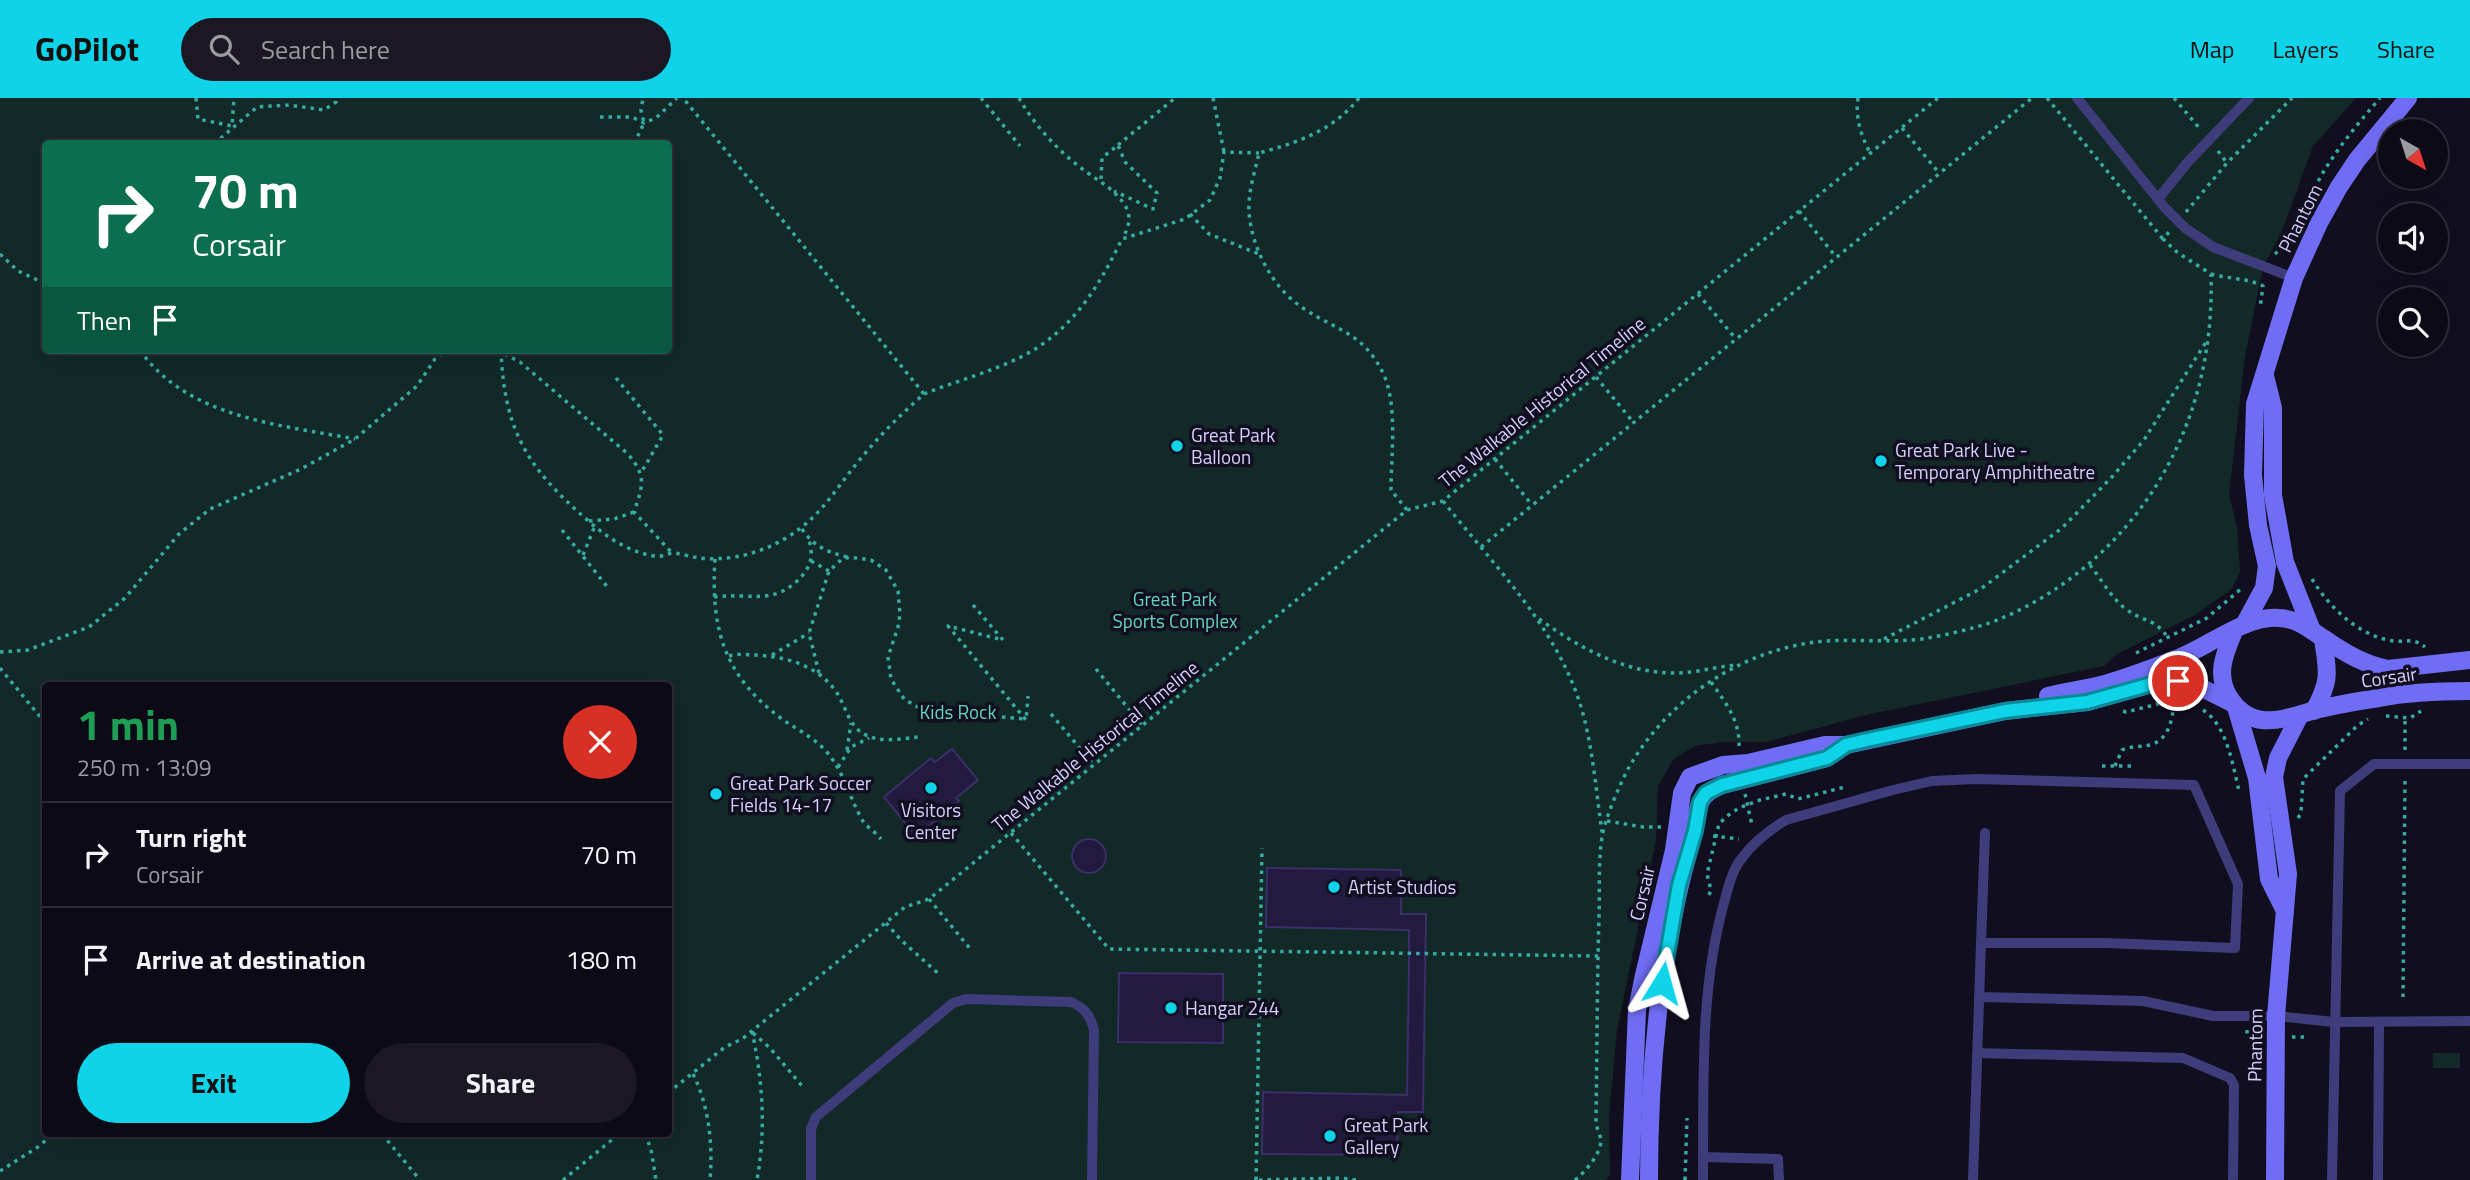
<!DOCTYPE html>
<meta charset="utf-8">
<style>
:root{--surface:#0d0a17;--page:#1b1824;--text:#f1f3f6;--muted:#9a9aa1;--line:#2d2b36;--accent:#0fd3e8}
body{margin:0;font-family:"Titillium Web",sans-serif;background:var(--page);color:var(--text);height:100vh;display:flex;flex-direction:column;font-size:26px;white-space:nowrap}
*{box-sizing:border-box;margin:0}
p{font-size:23px;color:var(--muted)}
.icon{flex:none;width:38px;height:38px;fill:none;stroke:currentColor;stroke-width:2;stroke-linecap:round;stroke-linejoin:round}
.map{position:relative;flex:1;overflow:hidden}
.side{position:absolute;left:42px;top:584px;width:630px;height:455px;display:flex;flex-direction:column;background:var(--surface);border-radius:7px;box-shadow:0 7px 28px #0002,0 0 0 2px var(--line)}
.side>*{flex:none}
.banner{position:absolute;left:42px;top:42px;width:630px;height:214px;border-radius:7px;box-shadow:0 7px 28px #0002,0 0 0 2px var(--line);background:#0b6e4f;color:#fff;overflow:hidden}
.needle{width:46px;rotate:141deg}
.fabs{position:absolute;left:2378px;top:21px;display:grid;gap:14px}
.fabs a{display:grid;place-items:center;width:70px;height:70px;border-radius:50%;background:var(--surface);box-shadow:0 7px 28px #0002,0 0 0 2px var(--line);font-size:35px}
.pin{position:absolute;display:grid;place-items:center;width:60px;height:60px;color:#fff;margin:-30px;border:4px solid #fff;border-radius:50%;box-shadow:0 2px 7px #0007}
.me{position:absolute;width:77px;margin:-38px;rotate:8deg;stroke-linejoin:round;filter:drop-shadow(0 0 5px #0008)}
.turn{display:flex;align-items:center;gap:24px;height:147px;padding:0 35px;font-size:32px}
.turn .icon{width:91px;height:91px;stroke-width:2.5}
.turn b{display:block;font-size:49px;line-height:60px}
.then{display:flex;align-items:center;height:66px;padding:0 35px;background:#0003;gap:14px;font-size:26px}
.round{display:grid;place-items:center;flex:none;width:74px;height:74px;border-radius:37px;background:var(--page)}
.headline{display:flex;align-items:center;justify-content:space-between;height:119px;padding:0 35px}
h1{font-size:42px;font-weight:700;line-height:52px;color:#1e9e55}
.action{display:flex;gap:14px;margin-top:auto;padding:14px 35px}
.action a{flex:1;height:80px;border-radius:42px;background:var(--accent);color:#111;font-size:28px;font-weight:700;line-height:80px;text-align:center}
.action a+a{background:var(--page);color:var(--text)}
ul{padding:0;list-style:none}
li{display:flex;align-items:center;gap:21px;height:105px;padding:0 35px;border-top:2px solid var(--line)}
li div{flex:1}
li b{display:block;font-size:26px}
li em{font-style:normal}
header{display:flex;align-items:center;gap:42px;box-sizing:border-box;height:98px;padding:0 35px;background:var(--accent);color:#111}
header strong{font-size:33px}
nav{display:flex;gap:38px;margin-inline-start:auto;font-size:24px}
.search{width:490px;height:63px;background:var(--page);display:flex;align-items:center;gap:18px;box-sizing:border-box;padding:0 24px;border-radius:38px;color:var(--muted);font-size:26px}
.map>svg:first-child{display:block}
.green{fill:#122928;fill-rule:evenodd}
.building{fill:#221b3f;stroke:#3a2f69;stroke-width:2}
.lines{fill:none;stroke-linecap:round;stroke-linejoin:round}
.path{stroke:#36aaa2;stroke-width:3.5;stroke-dasharray:3.5 5;stroke-linecap:butt}
.lane{stroke:#3e3c7b;stroke-width:10}
.secondary{stroke:#706df5;stroke-width:18}
.route-casing{stroke:#0a8997;stroke-width:18}
.route{stroke:#0fd3e8;stroke-width:12}
.poi-dot{fill:#0fd3e8;stroke:#110e1f;stroke-width:2.5}
.labels{text-anchor:middle;stroke-width:7;stroke-linejoin:round;paint-order:stroke}
.street-label{font-size:19px;fill:#d4cffc;stroke:#110e1f}
.poi-label{font-size:19px;fill:#d4cffc;stroke:#110e1f;text-anchor:start}
.park-label{font-size:19px;fill:#61d6b9;stroke:#110e1f}
</style>
<header>
<strong>GoPilot</strong>
<div class="search"><svg class="icon" aria-label="search" viewBox="0 0 24 24"><circle cx="10" cy="10" r="6"/><path d="M15 15l6 6"/></svg>Search here</div>
<nav><a>Map</a><a>Layers</a><a>Share</a></nav>
</header>
<div class="map">
<svg width="2470" height="1082" viewBox="0 0 2470 1082">
<rect width="100%" height="100%" fill="#110e1f"/>
<g class="green">
<path d="M 0,0 L 2356,0 L 2313,48 L 2281,136 L 2263,169 L 2245,258 L 2229,397 L 2237,429 L 2240,474 L 2232,491 L 2195,517 L 2117,556 L 2104,568 L 1866,617 L 1766,644 L 1722,644 L 1695,648 L 1674,661 L 1658,688 L 1656,743 L 1617,932 L 1609,1017 L 1610,1076 L 1606,1082 L 0,1082 ZM 46,46 L 668,46 L 668,252 L 46,252 ZM 46,588 L 668,588 L 668,1036 L 46,1036 Z"/>
<rect x="2433" y="955" width="27" height="15"/>
</g>
<g class="building">
<path d="M 952,651 L 978,682 L 956,700 L 959,703 L 916,738 L 884,699 L 931,660 L 935,664 Z"/>
<circle cx="1089" cy="758" r="17"/>
<path d="M 1267,770 L 1401,772 L 1401,816 L 1426,816 L 1423,1014 L 1398,1014 L 1397,1057 L 1262,1056 L 1263,994 L 1407,997 L 1409,864 L 1409,832 L 1266,829 Z"/>
<path d="M 1119,875 L 1223,876 L 1223,945 L 1118,944 Z"/>
</g>
<g class="lines">
<g class="path">
<path d="M 196,0 L 198,21 L 232,28 L 234,0"/>
<path d="M 981,0 L 1020,48"/>
<path d="M 1019,0 C 1035,28 1059,54 1085,73 C 1100,84 1116,92 1126,109 C 1132,120 1128,130 1123,140"/>
<path d="M 1213,0 L 1224,54"/>
<path d="M 1359,0 C 1334,32 1297,45 1259,55 C 1255,73 1248,94 1249,113 C 1251,150 1274,193 1306,212 C 1340,234 1363,235 1383,275 C 1398,306 1391,358 1391,392 L 1407,412"/>
<path d="M 1858,0 C 1855,20 1861,37 1870,55"/>
<path d="M 2047,0 L 2163,141"/>
<path d="M 2174,0 L 2200,31"/>
<path d="M 600,19 L 632,19 L 644,25 L 656,20 L 677,0"/>
<path d="M 1902,30 L 1939,75"/>
<path d="M 214,46 L 257,9 L 289,7 L 324,12 L 336,4 L 336,0"/>
<path d="M 634,46 L 644,25 L 641,12 L 643,0"/>
<path d="M 1118,47 L 1175,0"/>
<path d="M 2218,53 L 2227,65"/>
<path d="M 1101,81 L 1102,60 L 1118,47 L 1125,64 L 1157,95 L 1153,111 L 1114,93"/>
<path d="M 1799,113 L 1836,159"/>
<path d="M 2186,114 L 2227,65 L 2292,0"/>
<path d="M 1190,116 L 1209,136 L 1259,156"/>
<path d="M 0,156 L 18,173 L 46,186"/>
<path d="M 2275,156 C 2294,138 2309,98 2324,73 C 2340,47 2360,23 2380,0"/>
<path d="M 2211,176 C 2229,181 2247,180 2263,188 L 2260,210"/>
<path d="M 1698,196 L 1736,241"/>
<path d="M 140,252 C 187,320 281,327 355,341"/>
<path d="M 497,252 L 520,264 L 628,356 C 647,379 643,387 634,414 L 672,455"/>
<path d="M 501,252 C 504,332 527,369 585,420 C 605,438 626,453 654,458 C 661,460 667,455 674,455 C 682,456 691,459 700,460 C 730,463 759,456 786,440 C 821,419 833,394 858,364 C 878,339 900,317 924,296 L 683,0"/>
<path d="M 1596,279 L 1634,325"/>
<path d="M 616,280 L 663,337 L 641,375"/>
<path d="M 924,296 C 956,283 991,274 1021,259 C 1072,233 1098,190 1122,141 L 1185,121 L 1210,102 L 1220,80 L 1224,54 L 1259,55"/>
<path d="M 1495,361 L 1532,407"/>
<path d="M 1443,403 C 1494,468 1558,530 1582,612 C 1593,651 1596,693 1602,734"/>
<path d="M 589,423 L 614,421 L 634,414"/>
<path d="M 802,431 C 813,448 827,454 847,459"/>
<path d="M 562,432 L 609,491"/>
<path d="M 1481,449 L 2032,0"/>
<path d="M 583,457 L 594,430"/>
<path d="M 715,461 C 711,524 721,572 773,614 C 789,628 810,636 825,652 C 843,672 848,695 860,718 C 865,729 874,732 881,741"/>
<path d="M 811,463 L 829,473"/>
<path d="M 2090,467 C 2101,481 2112,501 2126,511 C 2144,525 2154,519 2168,540"/>
<path d="M 2312,481 C 2329,509 2356,535 2388,542 C 2405,546 2411,538 2425,549"/>
<path d="M 714,499 C 750,494 774,509 802,478 C 812,466 813,456 809,442"/>
<path d="M 973,507 L 1003,542 L 948,528 L 1026,622 L 1028,598"/>
<path d="M 1539,521 C 1580,550 1624,575 1675,575 C 1695,575 1715,569 1735,567"/>
<path d="M 1884,541 L 1982,490 L 2062,430 L 2111,380 L 2144,342 L 2206,244"/>
<path d="M 0,554 L 28,552 L 89,529 L 125,500 L 179,436 L 210,411 L 301,371 L 355,341 L 417,288 L 435,261 L 446,252"/>
<path d="M 2136,555 L 2207,520 L 2242,490"/>
<path d="M 772,557 L 809,535"/>
<path d="M 729,558 C 738,555 747,557 756,557 C 788,559 819,568 837,595 C 846,609 849,628 864,636 C 879,645 901,641 918,639"/>
<path d="M 0,570 L 46,626"/>
<path d="M 1096,571 L 1142,627"/>
<path d="M 819,575 L 809,535 L 829,473 L 841,462 L 849,459 L 871,462 L 886,472 L 898,493 L 900,516 L 898,529 L 888,559 L 891,581 L 904,601 L 921,611"/>
<path d="M 1711,584 C 1725,604 1740,622 1739,648"/>
<path d="M 2174,602 L 2193,607"/>
<path d="M 2203,612 C 2227,627 2233,668 2239,693"/>
<path d="M 2123,613 L 2126,614 L 2166,604"/>
<path d="M 1051,616 L 1094,667"/>
<path d="M 2386,618 L 2410,620 L 2421,613"/>
<path d="M 1002,619 L 1024,621"/>
<path d="M 847,652 L 851,625"/>
<path d="M 2405,652 L 2405,620"/>
<path d="M 2102,668 L 2135,668"/>
<path d="M 2115,668 L 2122,652 C 2131,648 2141,649 2150,647 C 2172,640 2172,618 2175,599"/>
<path d="M 838,669 L 851,649 L 869,640"/>
<path d="M 1745,696 L 1752,727"/>
<path d="M 2298,720 L 2301,715 L 2303,681 L 2358,627 L 2368,621"/>
<path d="M 1607,723 L 1643,729 L 1661,729"/>
<path d="M 1011,735 L 1109,851 L 1598,858"/>
<path d="M 1713,738 L 1739,741"/>
<path d="M 1709,797 L 1711,792 L 1707,776 L 1719,726 L 1727,718 L 1739,710 L 1760,702 L 1786,696 L 1798,701 L 1845,689"/>
<path d="M 929,801 L 972,853"/>
<path d="M 886,825 L 901,842 L 941,878"/>
<path d="M 2403,899 L 2405,681"/>
<path d="M 2247,932 L 2247,939 L 2260,939"/>
<path d="M 752,933 C 763,984 766,1031 757,1082"/>
<path d="M 753,935 L 770,950 L 803,989"/>
<path d="M 2292,939 L 2308,939"/>
<path d="M 693,976 C 709,1008 713,1046 710,1082"/>
<path d="M 668,995 L 725,949 L 742,941 L 905,809 L 929,801 L 1407,412 L 1443,403 L 1938,0"/>
<path d="M 382,1036 L 420,1082"/>
<path d="M 645,1036 L 651,1051 L 656,1082"/>
<path d="M 0,1073 L 38,1049 L 53,1036"/>
<path d="M 563,1082 L 619,1036"/>
<path d="M 1256,1082 L 1262,750"/>
<path d="M 1259,1082 L 1341,1080 L 1356,1082"/>
<path d="M 1575,1082 C 1585,1074 1601,1056 1601,1042 C 1600,1037 1597,1031 1596,1025 C 1597,956 1597,887 1599,818 C 1600,792 1598,765 1602,739 C 1604,723 1620,686 1628,671 C 1668,600 1744,550 1825,543 C 1857,541 1890,545 1922,541 C 1940,538 1959,534 1976,529 C 2006,521 2037,504 2063,486 C 2164,414 2215,300 2211,176 L 2178,155 L 2163,141 L 2170,133"/>
<path d="M 1685,1082 L 1687,1020"/>
</g>
<g class="lane">
<path d="M 2077,0 L 2165,110 L 2185,130 L 2213,149 L 2294,180"/>
<path d="M 2158,101 L 2187,65 L 2249,0"/>
<path d="M 1979,899 L 2143,903 L 2213,918 L 2276,918 L 2334,924 L 2470,923"/>
<path d="M 1977,955 L 2183,960 L 2230,980 L 2234,987 L 2233,1082"/>
<path d="M 1703,1059 L 1778,1061 L 1779,1082"/>
<path d="M 811,1082 L 811,1031 L 816,1019 L 953,905 L 966,901 L 1071,904 C 1085,910 1090,917 1094,932 L 1092,1082"/>
<path d="M 1703,1082 C 1704,990 1699,894 1724,805 C 1728,790 1732,772 1742,760 C 1753,745 1771,731 1786,722 L 1893,692 L 1932,683 L 1976,681 L 2194,687 L 2238,786 L 2235,850 L 2106,845 L 1981,845 L 1985,735"/>
<path d="M 1973,1082 L 1981,845"/>
<path d="M 2332,1082 L 2340,693 L 2374,666 L 2470,666"/>
<path d="M 2378,1082 L 2379,924"/>
</g>
<g class="secondary">
<path d="M 2265,278 L 2273,310 L 2273,397 L 2285,464 L 2311,530"/>
<path d="M 2244,527 L 2264,490 L 2267,468 L 2258,427 L 2253,377 L 2255,306 L 2294,180 L 2319,125 L 2339,89 L 2357,62 L 2408,0"/>
<path d="M 2234,533 C 2225,555 2215,576 2229,599 C 2252,635 2283,621 2315,612 C 2336,607 2358,603 2379,600 C 2409,594 2439,593 2470,593"/>
<path d="M 2048,598 C 2067,593 2087,591 2105,586 C 2129,579 2153,570 2176,561 C 2207,550 2245,517 2279,520 C 2299,521 2310,532 2326,542 C 2345,555 2365,567 2388,571 L 2470,562"/>
<path d="M 2236,609 L 2257,680 L 2269,781 L 2285,813"/>
<path d="M 2314,613 C 2331,581 2328,575 2323,541"/>
<path d="M 1630,1082 L 1637,912 L 1644,877 L 1674,752 L 1682,695 L 1690,679 L 1723,667 L 1748,665 L 1825,647 L 1846,647 L 2005,613 L 2087,604 L 2155,585 L 2186,582 L 2234,606"/>
<path d="M 1649,1082 C 1649,971 1659,857 1690,749 C 1694,735 1695,716 1701,703 C 1706,694 1713,691 1722,687 L 1827,660 L 1846,647"/>
<path d="M 2275,1082 L 2276,918 L 2288,776 L 2274,679 L 2278,660 L 2299,619"/>
</g>
</g>
<g class="lines">
<g class="route-casing">
<path id="route" d="M 1662,885 L 1679,787 L 1695,733 L 1700,704 L 1706,695 L 1722,687 L 1827,660 L 1846,647 L 1867,642 L 2005,613 L 2087,604 L 2155,585 L 2178,583"/>
</g>
<use href="#route" class="route"/>
</g>
<g class="poi-dot">
<circle cx="1177" cy="348" r="7"/>
<circle cx="1881" cy="363" r="7"/>
<circle cx="931" cy="690" r="7"/>
<circle cx="716" cy="696" r="7"/>
<circle cx="1334" cy="789" r="7"/>
<circle cx="1171" cy="910" r="7"/>
<circle cx="1330" cy="1038" r="7"/>
</g>
<g class="labels">
<g class="street-label">
<text transform="translate(2300 120) rotate(-63)" y="7">Phantom</text>
<text transform="translate(1542 304) rotate(-39)" y="7">The Walkable Historical Timeline</text>
<text transform="translate(2389 579) rotate(-8)" y="7">Corsair</text>
<text transform="translate(1095 648) rotate(-39)" y="7">The Walkable Historical Timeline</text>
<text transform="translate(1642 795) rotate(-77)" y="7">Corsair</text>
<text transform="translate(2255 947) rotate(-89)" y="7">Phantom</text>
</g>
<g class="poi-label">
<text x="1191" y="344">Great Park<tspan x="1191" dy="22">Balloon</tspan></text>
<text x="1895" y="359">Great Park Live -<tspan x="1895" dy="22">Temporary Amphitheatre</tspan></text>
<text x="730" y="692">Great Park Soccer<tspan x="730" dy="22">Fields 14-17</tspan></text>
<text x="931" y="719" text-anchor="middle">Visitors<tspan x="931" dy="22">Center</tspan></text>
<text x="1348" y="796">Artist Studios</text>
<text x="1185" y="917">Hangar 244</text>
<text x="1344" y="1034">Great Park<tspan x="1344" dy="22">Gallery</tspan></text>
</g>
<g class="park-label">
<text x="1175" y="508">Great Park<tspan x="1175" dy="22">Sports Complex</tspan></text>
<text x="958" y="621">Kids Rock</text>
</g>
</g>
</svg>
<div class="fabs">
<a><svg class="needle" viewBox="-14 -14 28 28"><path d="M0-13l5 13h-10z" fill="#e53935"/><path d="M0 13l5-13h-10z" fill="#9a9aa1"/></svg></a>
<a><svg class="icon" aria-label="sound" viewBox="0 0 24 24"><path d="M4 9h4l5-4v14l-5-4H4zM17 9q2 3 0 6"/></svg></a>
<a><svg class="icon" aria-label="search" viewBox="0 0 24 24"><circle cx="10" cy="10" r="6"/><path d="M15 15l6 6"/></svg></a>
</div>
<div class="pin" style="left:2178px;top:583px;background:#d93025"><svg class="icon" aria-label="arrive" viewBox="0 0 24 24"><path d="M6 21V4h12l-3 4 3 4H6"/></svg></div>
<svg class="me" style="left:1662px;top:885px" viewBox="-20 -20 40 40"><path d="M0-17L14 15 0 8-14 15z" fill="#0fd3e8" stroke="#fff" stroke-width="4"/></svg>
<div class="banner">
<div class="turn"><svg class="icon" aria-label="right" viewBox="0 0 24 24"><path d="M7 20v-9h11M14 6l5 5-5 5"/></svg><div><b>70 m</b>Corsair</div></div>
<div class="then">Then<svg class="icon" aria-label="arrive" viewBox="0 0 24 24"><path d="M6 21V4h12l-3 4 3 4H6"/></svg></div>
</div>
<section class="side">
<div class="headline"><div><h1>1 min</h1><p>250 m · 13:09</p></div><a class="round" style="background:#d93025;color:#fff"><svg class="icon" aria-label="close" viewBox="0 0 24 24"><path d="M6 6l12 12M18 6L6 18"/></svg></a></div>
<ul>
<li><svg class="icon" aria-label="right" viewBox="0 0 24 24"><path d="M7 20v-9h11M14 6l5 5-5 5"/></svg><div><b>Turn right</b><p>Corsair</p></div><em>70 m</em></li>
<li><svg class="icon" aria-label="arrive" viewBox="0 0 24 24"><path d="M6 21V4h12l-3 4 3 4H6"/></svg><div><b>Arrive at destination</b></div><em>180 m</em></li>
</ul>
<div class="action"><a>Exit</a><a>Share</a></div>
</section>
</div>
